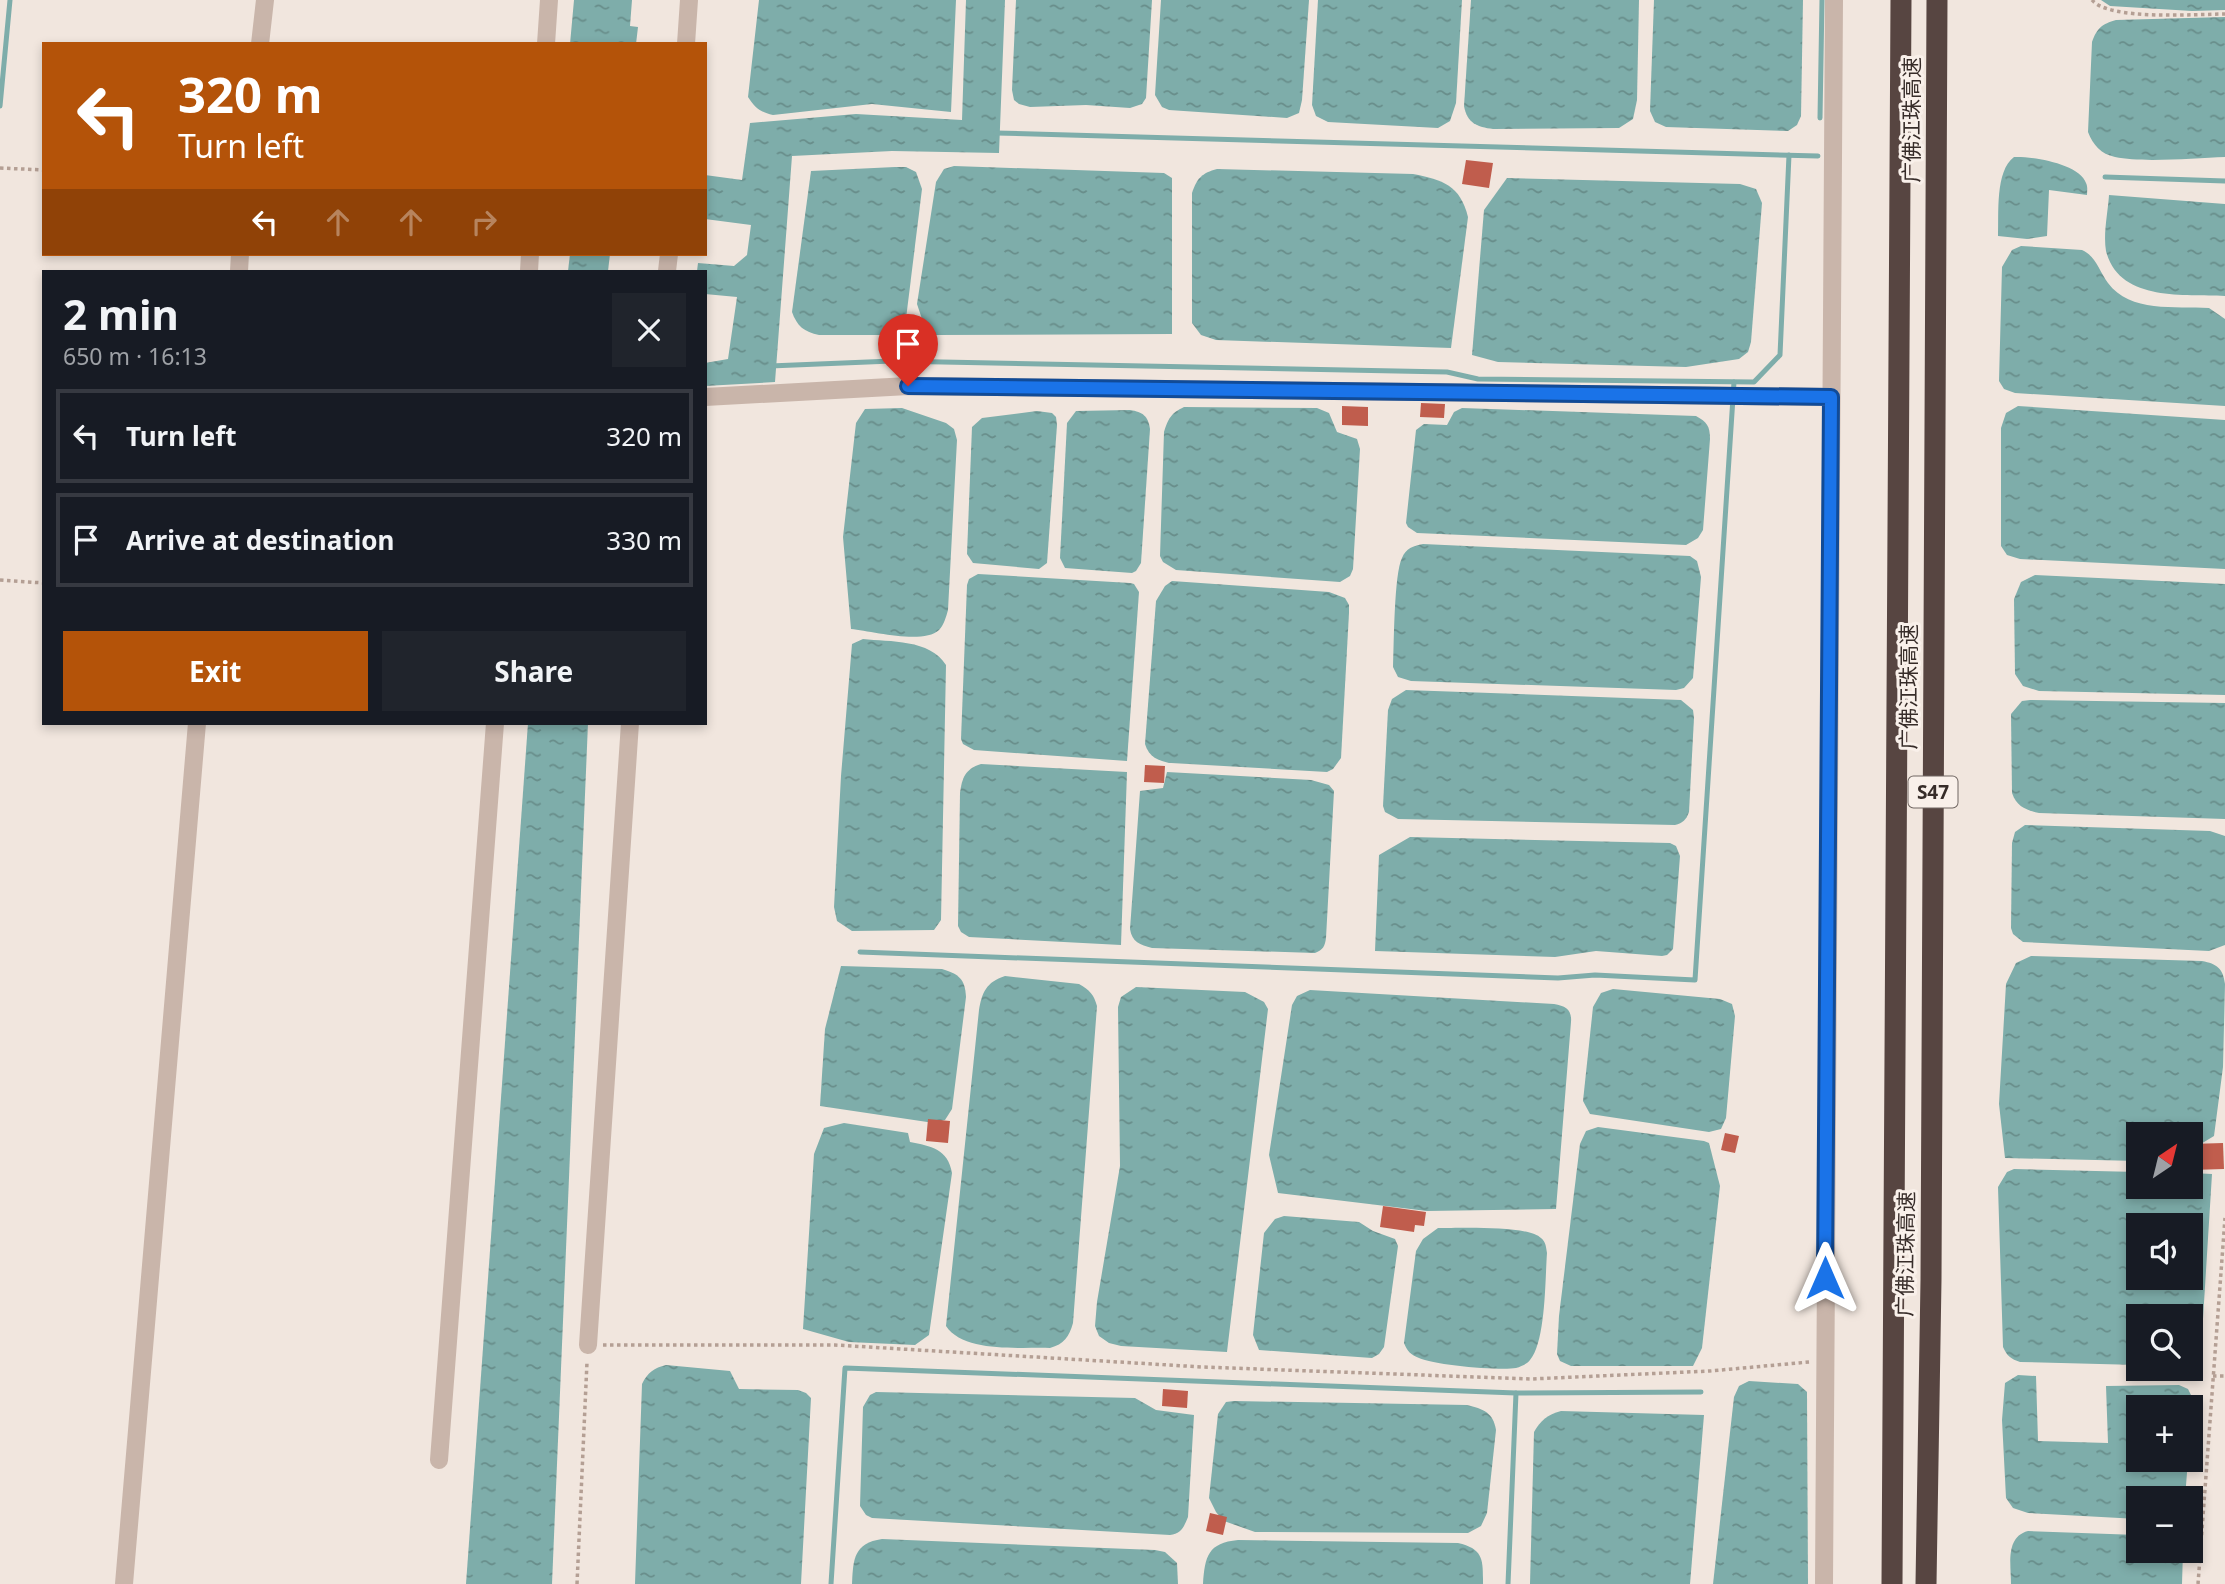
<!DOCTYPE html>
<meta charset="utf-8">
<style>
:root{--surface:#171b24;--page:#20242c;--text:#f1f3f6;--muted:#9ea1a6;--line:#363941;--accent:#b45309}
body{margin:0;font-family:"Noto Sans","Noto Sans SC",sans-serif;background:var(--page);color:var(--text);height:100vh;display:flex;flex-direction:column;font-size:26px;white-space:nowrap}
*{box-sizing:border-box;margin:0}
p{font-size:23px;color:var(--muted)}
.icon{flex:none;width:38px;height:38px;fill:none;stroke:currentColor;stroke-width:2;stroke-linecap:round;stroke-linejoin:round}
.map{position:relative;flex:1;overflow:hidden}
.drawer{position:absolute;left:42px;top:270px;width:665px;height:455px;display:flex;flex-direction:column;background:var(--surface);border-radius:0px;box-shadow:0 4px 10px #0003}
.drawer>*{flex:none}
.guide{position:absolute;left:42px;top:42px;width:665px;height:214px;border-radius:0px;box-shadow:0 4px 10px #0003;background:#b45309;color:#fff;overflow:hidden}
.needle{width:46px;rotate:35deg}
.controls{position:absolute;left:2126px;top:1122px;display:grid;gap:14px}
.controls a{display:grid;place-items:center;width:77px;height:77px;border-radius:0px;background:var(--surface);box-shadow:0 4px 10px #0003;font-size:35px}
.pin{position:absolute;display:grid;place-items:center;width:60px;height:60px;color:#fff;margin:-72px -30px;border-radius:50% 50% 50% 0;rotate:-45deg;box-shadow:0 0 7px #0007}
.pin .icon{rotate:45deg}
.me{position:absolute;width:77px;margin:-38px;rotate:0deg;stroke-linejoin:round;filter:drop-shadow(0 0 5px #0008)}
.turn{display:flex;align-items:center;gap:24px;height:147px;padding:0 21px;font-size:32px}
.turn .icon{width:91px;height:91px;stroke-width:2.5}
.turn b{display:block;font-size:49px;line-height:60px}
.lanes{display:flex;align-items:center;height:66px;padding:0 21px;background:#0003;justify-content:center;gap:35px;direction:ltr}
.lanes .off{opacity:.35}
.round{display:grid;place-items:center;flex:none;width:74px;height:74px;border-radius:0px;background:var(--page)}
.headline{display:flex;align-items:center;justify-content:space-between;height:119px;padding:0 21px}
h1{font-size:42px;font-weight:700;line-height:52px}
.button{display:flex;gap:14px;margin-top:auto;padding:14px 21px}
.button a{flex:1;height:80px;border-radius:0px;background:var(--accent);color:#fff;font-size:28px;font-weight:700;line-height:80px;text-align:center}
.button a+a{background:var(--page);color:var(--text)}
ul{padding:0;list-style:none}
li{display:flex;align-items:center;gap:21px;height:94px;margin:0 14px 10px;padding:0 7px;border:4px solid var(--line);border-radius:0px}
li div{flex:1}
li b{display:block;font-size:26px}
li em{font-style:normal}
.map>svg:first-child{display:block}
.water{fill:url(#water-ripples);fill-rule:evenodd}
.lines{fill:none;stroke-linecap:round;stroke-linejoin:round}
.stream{stroke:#7eadaa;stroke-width:5}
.building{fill:#c05d4d}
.path{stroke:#b49f94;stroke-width:3.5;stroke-dasharray:3.5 3.5;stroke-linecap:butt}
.minor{stroke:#c9b5aa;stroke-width:18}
.highway{stroke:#574541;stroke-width:21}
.route-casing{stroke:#114b97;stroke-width:18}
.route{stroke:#1a73e8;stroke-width:12}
.labels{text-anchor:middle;stroke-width:6;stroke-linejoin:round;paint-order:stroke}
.shield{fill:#f9f0ea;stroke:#716763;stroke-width:2}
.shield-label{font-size:19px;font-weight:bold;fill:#372c29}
.street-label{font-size:21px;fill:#372c29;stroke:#f9f0ea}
</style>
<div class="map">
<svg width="2225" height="1584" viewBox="0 0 2225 1584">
<defs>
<pattern id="water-ripples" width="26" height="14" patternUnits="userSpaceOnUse" patternTransform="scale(1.75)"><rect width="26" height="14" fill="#7eadaa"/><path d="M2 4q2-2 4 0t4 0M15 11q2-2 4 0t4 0" fill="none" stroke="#688d8a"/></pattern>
</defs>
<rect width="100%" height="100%" fill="#f1e6de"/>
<g class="water">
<path d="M 574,0 L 632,0 L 630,26 L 638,27 L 636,44 L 570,44 Z"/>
<path d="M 759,0 L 956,0 L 951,112 L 872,104 L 773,115 C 760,112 755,108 748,97 Z"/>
<path d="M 966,0 L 1005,0 L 999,153 L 892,151 L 792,156 L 775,382 L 705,386 L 705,363 L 728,359 L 737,297 L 705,294 L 705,271 L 697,271 L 698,263 L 734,266 L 747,255 L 751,225 L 705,219 L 705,175 L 742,180 L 750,123 L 856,114 L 962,120 Z"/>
<path d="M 1016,0 L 1152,0 L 1146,98 L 1142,104 L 1130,108 L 1086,105 L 1030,107 L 1019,104 L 1014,100 L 1012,90 Z"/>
<path d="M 1161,0 L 1309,0 L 1302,100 L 1299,113 L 1287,118 L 1169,110 L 1162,107 L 1155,95 Z"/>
<path d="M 1318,0 L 1462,0 L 1456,103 L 1450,121 L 1438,128 L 1328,122 L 1316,116 L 1312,105 Z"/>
<path d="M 1471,0 L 1639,0 L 1637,100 L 1633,119 L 1619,128 L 1493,129 C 1477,127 1467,123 1464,106 Z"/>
<path d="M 1654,0 L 1803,0 L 1801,116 L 1797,125 L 1788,131 L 1666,127 L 1655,122 L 1650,111 Z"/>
<path d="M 2101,0 L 2225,0 L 2225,10 L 2192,11 L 2110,6 Z"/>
<path d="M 2225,17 L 2225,157 C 2195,158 2142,163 2115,157 C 2101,154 2093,145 2088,132 L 2092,42 C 2097,28 2102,24 2116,20 Z"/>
<path d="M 2014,157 C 2032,156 2080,164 2086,183 C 2088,187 2087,191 2087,195 L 2049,190 L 2047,236 L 2027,239 L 1998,236 C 1999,214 1995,171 2014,157 Z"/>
<path d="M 954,166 L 1164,173 L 1172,178 L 1172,334 L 936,335 L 925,328 L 917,304 L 936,182 L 944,169 Z"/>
<path d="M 895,167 L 906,167 L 916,172 L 922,189 L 904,335 L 819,335 C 804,332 797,326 792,312 L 811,171 Z"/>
<path d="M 1217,169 L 1413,174 C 1443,180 1460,185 1468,217 L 1451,348 L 1216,340 L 1201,335 L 1192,323 L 1192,193 C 1197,178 1202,173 1217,169 Z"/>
<path d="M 1507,178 L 1740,184 L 1756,189 L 1762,203 L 1751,342 L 1748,352 L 1739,359 L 1686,367 L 1498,362 L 1472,355 L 1484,210 Z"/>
<path d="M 2109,195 L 2225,204 L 2225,296 C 2184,294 2119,302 2106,251 C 2103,234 2108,212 2109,195 Z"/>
<path d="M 2021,246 L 2082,250 C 2096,256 2099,271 2108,283 C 2130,313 2175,306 2209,308 L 2225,319 L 2225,406 L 2015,393 L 2004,389 L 1999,381 L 2002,267 L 2012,250 Z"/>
<path d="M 570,254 L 610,254 L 608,271 L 568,271 Z"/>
<path d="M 2018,406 L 2225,420 L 2225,569 L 2020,559 L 2007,555 L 2001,546 L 2001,428 L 2006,413 Z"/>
<path d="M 1184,407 L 1317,408 L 1329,413 L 1337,432 L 1357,439 L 1360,449 L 1353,569 L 1350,576 L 1340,582 L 1176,570 L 1163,562 L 1160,556 L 1164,432 C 1168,419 1171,413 1184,407 Z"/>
<path d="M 902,408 L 946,423 L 954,429 L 957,440 L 948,610 C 946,617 944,625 939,630 C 923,645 872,631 851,629 L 843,537 L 856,423 L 865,409 Z"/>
<path d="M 1462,408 L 1696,416 C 1707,422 1710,426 1710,439 L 1703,530 L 1698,538 L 1686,545 L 1417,533 L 1408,527 L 1406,523 L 1416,430 L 1424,424 L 1447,425 L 1454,412 Z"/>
<path d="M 1130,410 C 1143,412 1148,416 1150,429 L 1141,563 L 1136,571 L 1132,573 L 1065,568 L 1060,558 L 1067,423 L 1076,411 Z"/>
<path d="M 1037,411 L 1052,413 L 1056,417 L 1057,425 L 1047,563 L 1039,569 L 973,563 L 967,554 L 972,427 L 982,418 Z"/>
<path d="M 1423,544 L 1690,556 L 1697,561 L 1701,577 L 1693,678 L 1684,688 L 1676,690 L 1411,681 L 1398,677 L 1393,667 C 1394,644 1394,574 1402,558 C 1406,548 1413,546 1423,544 Z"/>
<path d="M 978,574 L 1130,583 L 1134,584 L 1139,592 L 1127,761 L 974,750 L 963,744 L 961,739 L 967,585 L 969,579 Z"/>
<path d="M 2035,575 L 2225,584 L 2225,695 L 2039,691 L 2023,686 L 2015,674 L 2014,599 L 2021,582 Z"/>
<path d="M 1172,581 L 1329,592 L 1345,598 L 1349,605 L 1349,613 L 1341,758 L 1333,769 L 1327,772 L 1171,763 C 1158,761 1149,757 1145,744 L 1156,601 L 1165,586 Z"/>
<path d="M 863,639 C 890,642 930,639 946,665 L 941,920 L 934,930 L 852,931 L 837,921 L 834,907 L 841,776 L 852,644 Z"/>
<path d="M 1406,690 L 1681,700 L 1693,710 L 1694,718 L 1689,812 C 1686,820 1683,823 1675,825 L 1398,819 L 1385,812 L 1383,806 L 1388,710 L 1392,699 Z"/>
<path d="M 2030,700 L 2225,703 L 2225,819 L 2039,813 C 2026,810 2017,807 2012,793 L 2011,714 L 2022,701 Z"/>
<path d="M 528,723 L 588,723 L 552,1584 L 466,1584 Z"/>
<path d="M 981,764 L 1127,772 L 1121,945 L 969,937 L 961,932 L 958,926 L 960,793 C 962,778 965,769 981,764 Z"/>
<path d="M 1167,772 L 1311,780 L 1329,785 L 1334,791 L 1326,938 C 1325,946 1323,950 1315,953 L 1152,948 C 1140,945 1132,942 1130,929 L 1140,791 L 1163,788 Z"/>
<path d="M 2025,825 L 2210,831 L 2225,836 L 2225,945 L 2209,951 L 2023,942 L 2013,934 L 2011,928 L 2012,843 L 2015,832 Z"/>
<path d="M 1410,837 L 1670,843 L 1676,846 L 1680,856 L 1673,949 L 1667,955 L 1662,956 L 1596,951 L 1555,957 L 1375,951 L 1379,855 Z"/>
<path d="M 2031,956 L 2202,961 C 2217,964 2223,968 2225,984 L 2223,1067 L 2214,1136 L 2199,1145 L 2191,1146 L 2191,1134 L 2138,1134 L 2138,1161 L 2005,1158 L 1999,1104 L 2006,984 L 2016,963 Z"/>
<path d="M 841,966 L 942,969 C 959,974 965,979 966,997 L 952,1109 L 945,1120 L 934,1123 L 820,1106 L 825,1029 Z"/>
<path d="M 1005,976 L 1079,984 C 1090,990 1094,995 1097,1006 L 1073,1323 C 1069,1337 1064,1344 1050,1348 C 1019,1347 964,1353 946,1326 L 979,1010 C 982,993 986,982 1005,976 Z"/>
<path d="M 1136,987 L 1245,992 L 1264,1002 L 1268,1009 L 1227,1352 L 1121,1346 L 1109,1343 L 1099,1336 L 1095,1326 L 1097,1302 L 1120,1166 L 1118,1007 L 1121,997 Z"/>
<path d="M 1613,989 L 1720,999 L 1732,1004 L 1735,1016 L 1726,1118 L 1721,1129 L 1709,1132 L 1590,1114 L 1583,1101 L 1593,1007 L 1601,993 Z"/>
<path d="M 1310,990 L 1554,1004 C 1566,1006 1572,1010 1571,1022 L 1556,1209 L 1427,1211 L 1278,1193 L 1269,1155 L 1292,1005 L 1297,996 Z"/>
<path d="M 844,1123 L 908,1133 L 910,1142 C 931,1146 948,1149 952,1173 L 929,1335 L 915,1345 L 849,1342 L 803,1329 L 814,1154 L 824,1128 Z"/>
<path d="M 1598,1127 L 1704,1141 L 1709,1143 L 1720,1186 L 1702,1348 L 1693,1366 L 1571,1366 L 1560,1361 L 1557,1354 L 1559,1316 L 1580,1144 L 1586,1131 Z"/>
<path d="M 2014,1169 L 2138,1172 L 2138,1186 L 2191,1186 L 2191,1173 L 2212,1174 L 2202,1335 L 2201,1344 L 2191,1358 L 2191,1316 L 2138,1316 L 2138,1365 L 2020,1362 C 2011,1359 2007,1356 2003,1347 L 1998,1187 L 2007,1172 ZM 2138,1225 L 2191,1225 L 2191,1278 L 2138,1278 Z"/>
<path d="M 1284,1216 L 1359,1222 L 1373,1231 L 1395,1239 L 1398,1246 L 1384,1347 L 1379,1354 L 1372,1358 L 1259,1350 L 1253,1335 L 1264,1233 L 1275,1219 Z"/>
<path d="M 1438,1228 C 1459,1228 1528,1225 1541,1238 C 1546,1242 1546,1247 1547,1253 C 1545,1279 1546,1341 1530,1360 C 1527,1364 1522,1366 1516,1368 C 1501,1371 1433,1365 1419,1358 C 1411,1355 1407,1351 1404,1343 L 1416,1251 L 1423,1239 Z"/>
<path d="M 666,1365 L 730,1371 L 739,1389 L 798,1390 L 806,1393 L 811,1398 L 801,1584 L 635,1584 L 642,1384 C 648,1372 654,1368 666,1365 Z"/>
<path d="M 2018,1375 L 2036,1376 L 2038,1441 L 2108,1443 L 2106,1386 L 2179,1385 L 2188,1389 L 2193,1399 L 2191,1423 L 2191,1407 L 2138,1407 L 2138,1460 L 2188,1460 L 2185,1498 L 2138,1498 L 2138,1519 L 2028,1513 L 2013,1508 L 2006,1498 L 2002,1420 L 2005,1383 Z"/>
<path d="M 1749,1381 L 1798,1384 L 1807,1392 L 1808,1584 L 1713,1584 L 1734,1397 L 1739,1386 Z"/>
<path d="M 876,1392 L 1135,1398 L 1156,1410 L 1194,1415 L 1188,1517 C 1184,1527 1181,1534 1170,1535 L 872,1518 L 866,1515 L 860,1506 L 863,1407 L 870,1395 Z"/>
<path d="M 1234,1401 L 1467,1405 C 1483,1409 1493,1412 1496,1430 L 1487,1513 L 1481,1526 L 1468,1533 L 1255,1532 L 1224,1521 L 1216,1512 L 1209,1498 L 1218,1414 L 1226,1402 Z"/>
<path d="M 1561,1411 L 1704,1415 L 1690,1584 L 1530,1584 L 1534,1432 C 1541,1420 1547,1415 1561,1411 Z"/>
<path d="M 2028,1531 L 2138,1535 L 2138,1550 L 2183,1551 L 2182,1584 L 2011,1584 C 2011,1565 2005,1537 2028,1531 Z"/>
<path d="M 882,1539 L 1155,1550 L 1165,1552 L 1177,1563 L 1178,1584 L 852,1584 C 853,1559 854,1543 882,1539 Z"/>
<path d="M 1238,1540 L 1458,1543 C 1484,1549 1483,1560 1483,1584 L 1203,1584 C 1205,1556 1208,1543 1238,1540 Z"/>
</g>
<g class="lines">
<g class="stream">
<path d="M 0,106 L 10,0"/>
<path d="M 1820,118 L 1822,0"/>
<path d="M 996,133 L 1818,156"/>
<path d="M 2105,177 L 2225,181"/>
<path d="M 770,366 L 892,361 L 1447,372 L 1478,379 L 1754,382 L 1780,355 L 1789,155"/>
<path d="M 860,952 L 1558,978 L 1595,975 L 1695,980 L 1734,382"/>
<path d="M 831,1584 L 845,1368 L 1516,1393 L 1701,1392"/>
<path d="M 1508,1584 L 1516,1393"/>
</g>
</g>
<g class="building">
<path d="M 1466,160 L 1493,163 L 1489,188 L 1462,184 Z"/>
<path d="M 1421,403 L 1445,404 L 1444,418 L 1420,417 Z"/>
<path d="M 1342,406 L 1368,407 L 1368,426 L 1342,425 Z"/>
<path d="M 1145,765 L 1165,766 L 1164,783 L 1144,782 Z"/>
<path d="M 928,1119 L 950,1121 L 948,1143 L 926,1141 Z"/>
<path d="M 1725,1133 L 1739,1136 L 1735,1153 L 1721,1150 Z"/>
<path d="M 2223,1143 L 2224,1169 L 2191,1170 L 2191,1144 Z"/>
<path d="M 1383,1206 L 1426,1212 L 1424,1226 L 1415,1225 L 1414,1232 L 1380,1227 Z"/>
<path d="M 1163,1389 L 1188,1391 L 1187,1408 L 1162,1406 Z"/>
<path d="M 1210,1513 L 1227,1517 L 1223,1535 L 1206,1531 Z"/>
</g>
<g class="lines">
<g class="path">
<path d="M 2092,0 C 2109,21 2197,14 2225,14"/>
<path d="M 0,168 L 44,170"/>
<path d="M 0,580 L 44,583"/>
<path d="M 603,1345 L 835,1345 L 1202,1367 L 1531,1379 L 1710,1371 L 1809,1362"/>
<path d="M 2213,1376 L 2225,1376"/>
<path d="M 577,1584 L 587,1362"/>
<path d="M 2198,1584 L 2225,1218"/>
</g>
<g class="minor">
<path d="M 260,44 L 265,0"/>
<path d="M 546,44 L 549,0"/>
<path d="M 686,44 L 689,0"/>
<path d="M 239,271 L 240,254"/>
<path d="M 529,271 L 530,254"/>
<path d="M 667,271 L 669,254"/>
<path d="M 705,397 L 908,386 L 1831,397"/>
<path d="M 588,1345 L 630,723"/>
<path d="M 439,1460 L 495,723"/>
<path d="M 124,1584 L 197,723"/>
<path d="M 1824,1584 L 1834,0"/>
</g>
<g class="highway">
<path d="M 1892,1584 L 1901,0"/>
<path d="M 1926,1584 L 1931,1280 L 1937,0"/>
</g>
</g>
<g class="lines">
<g class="route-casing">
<path id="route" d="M 908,386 L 1831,397 L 1825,1278"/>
</g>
<use href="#route" class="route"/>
</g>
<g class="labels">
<rect class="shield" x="1908.5" y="776.5" width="49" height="31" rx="5"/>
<g class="shield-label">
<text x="1933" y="799">S47</text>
</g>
<g class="street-label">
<text transform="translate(1912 120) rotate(-90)" y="7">广佛江珠高速</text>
<text transform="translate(1909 687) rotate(-90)" y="7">广佛江珠高速</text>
<text transform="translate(1906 1254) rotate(-89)" y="7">广佛江珠高速</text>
</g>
</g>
</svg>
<div class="controls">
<a><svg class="needle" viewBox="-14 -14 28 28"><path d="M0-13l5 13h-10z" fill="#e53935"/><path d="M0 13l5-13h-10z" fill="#9ea1a6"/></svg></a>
<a><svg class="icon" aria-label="sound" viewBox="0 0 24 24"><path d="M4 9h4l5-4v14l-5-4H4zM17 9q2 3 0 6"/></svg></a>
<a><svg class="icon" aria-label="search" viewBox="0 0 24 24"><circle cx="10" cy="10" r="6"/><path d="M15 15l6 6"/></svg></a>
<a>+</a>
<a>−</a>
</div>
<div class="pin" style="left:908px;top:386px;background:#d93025"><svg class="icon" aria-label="arrive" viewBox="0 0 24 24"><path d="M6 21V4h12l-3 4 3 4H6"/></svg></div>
<svg class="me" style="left:1825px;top:1278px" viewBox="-20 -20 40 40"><path d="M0-17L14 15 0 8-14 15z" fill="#1a73e8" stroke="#fff" stroke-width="4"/></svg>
<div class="guide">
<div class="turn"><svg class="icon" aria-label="left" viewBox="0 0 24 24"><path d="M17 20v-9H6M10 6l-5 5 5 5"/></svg><div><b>320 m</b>Turn left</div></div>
<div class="lanes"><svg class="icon" aria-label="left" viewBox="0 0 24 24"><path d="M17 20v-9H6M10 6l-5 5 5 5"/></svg><svg class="icon off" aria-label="ahead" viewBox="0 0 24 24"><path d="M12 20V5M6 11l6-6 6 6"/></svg><svg class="icon off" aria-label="ahead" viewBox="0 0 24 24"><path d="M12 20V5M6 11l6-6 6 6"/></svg><svg class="icon off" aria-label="right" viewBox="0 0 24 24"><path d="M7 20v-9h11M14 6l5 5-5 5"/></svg></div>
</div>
<section class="drawer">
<div class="headline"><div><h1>2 min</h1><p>650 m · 16:13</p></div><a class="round"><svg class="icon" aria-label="close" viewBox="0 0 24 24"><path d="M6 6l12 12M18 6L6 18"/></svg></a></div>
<ul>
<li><svg class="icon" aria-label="left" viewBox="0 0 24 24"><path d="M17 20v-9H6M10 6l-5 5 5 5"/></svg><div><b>Turn left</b></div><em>320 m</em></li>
<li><svg class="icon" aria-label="arrive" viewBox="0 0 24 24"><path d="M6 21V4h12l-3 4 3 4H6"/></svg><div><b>Arrive at destination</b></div><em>330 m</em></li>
</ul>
<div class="button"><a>Exit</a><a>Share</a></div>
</section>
</div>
